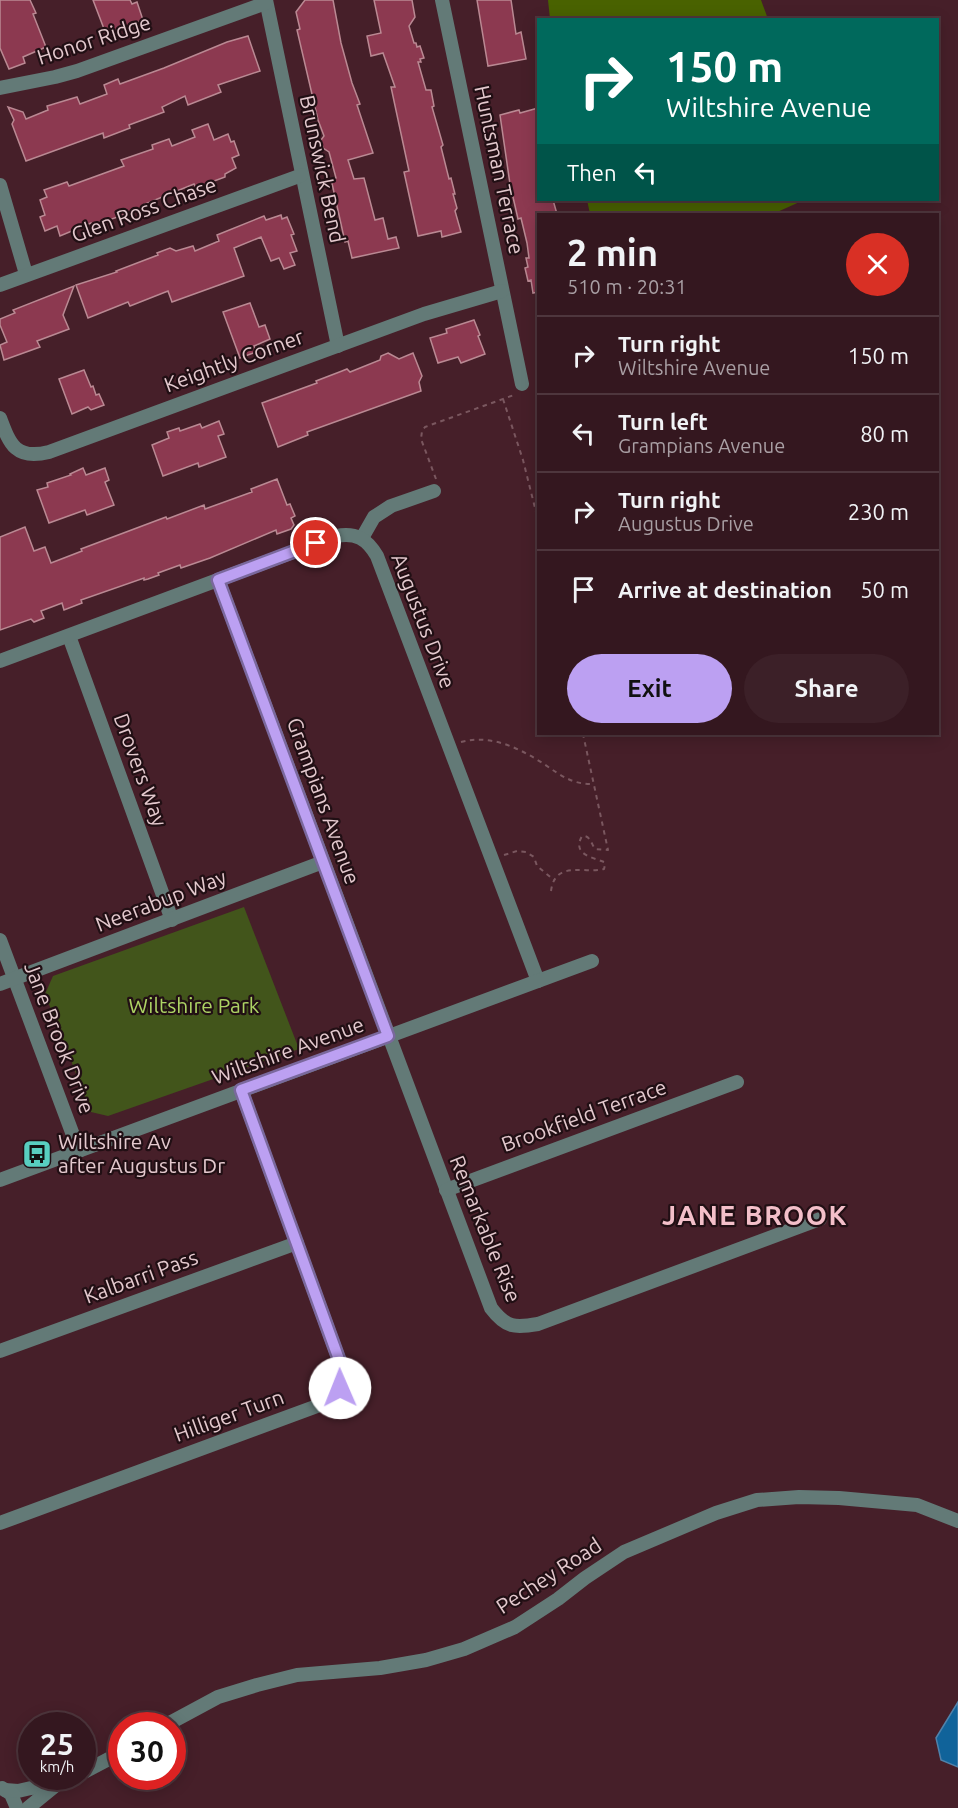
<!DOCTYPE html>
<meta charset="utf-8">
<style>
:root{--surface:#34171f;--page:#3c2028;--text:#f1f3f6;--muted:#a99fa4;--line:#4e363d;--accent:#bca0f2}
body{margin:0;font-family:Ubuntu,sans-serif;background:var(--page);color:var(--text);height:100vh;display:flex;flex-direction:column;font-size:22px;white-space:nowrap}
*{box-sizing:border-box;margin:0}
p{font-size:20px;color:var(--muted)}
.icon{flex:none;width:33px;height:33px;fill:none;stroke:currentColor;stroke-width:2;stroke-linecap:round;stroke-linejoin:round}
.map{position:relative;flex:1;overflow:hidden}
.sheet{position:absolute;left:537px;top:213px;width:402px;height:522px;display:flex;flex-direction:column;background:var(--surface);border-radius:0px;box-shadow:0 3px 15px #0003,0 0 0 2px var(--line)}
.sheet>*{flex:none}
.banner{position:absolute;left:537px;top:18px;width:402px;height:183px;border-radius:0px;box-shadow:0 3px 15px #0003,0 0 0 2px var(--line);background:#00695c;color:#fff;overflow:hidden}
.speed{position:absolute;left:18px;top:1712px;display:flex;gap:12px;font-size:30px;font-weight:700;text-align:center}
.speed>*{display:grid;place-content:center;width:78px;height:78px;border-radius:50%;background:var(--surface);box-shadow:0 3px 15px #0003,0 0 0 2px var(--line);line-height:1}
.speed small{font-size:15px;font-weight:400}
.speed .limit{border:9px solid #d22;background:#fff;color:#111}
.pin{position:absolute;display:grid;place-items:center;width:51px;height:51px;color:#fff;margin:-26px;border:3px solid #fff;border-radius:50%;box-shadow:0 2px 6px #0007}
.me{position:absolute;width:66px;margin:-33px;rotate:359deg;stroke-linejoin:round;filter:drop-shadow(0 0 4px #0008)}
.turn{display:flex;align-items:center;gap:21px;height:126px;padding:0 30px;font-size:27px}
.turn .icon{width:78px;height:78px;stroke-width:2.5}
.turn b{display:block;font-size:42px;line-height:51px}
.then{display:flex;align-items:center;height:57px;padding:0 30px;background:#0003;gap:12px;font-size:22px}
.round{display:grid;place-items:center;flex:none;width:63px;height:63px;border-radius:32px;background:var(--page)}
.summary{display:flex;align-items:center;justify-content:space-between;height:102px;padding:0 30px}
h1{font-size:36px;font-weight:700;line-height:45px}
.cta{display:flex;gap:12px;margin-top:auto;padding:12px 30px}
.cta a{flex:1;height:69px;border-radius:36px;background:var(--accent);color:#111;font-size:24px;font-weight:700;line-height:69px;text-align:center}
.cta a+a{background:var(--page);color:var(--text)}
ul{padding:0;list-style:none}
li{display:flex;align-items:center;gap:18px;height:78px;padding:0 30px;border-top:2px solid var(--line)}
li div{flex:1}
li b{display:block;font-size:22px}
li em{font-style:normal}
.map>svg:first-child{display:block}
.green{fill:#42551b}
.forest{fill:#496200}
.water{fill:#10639a;stroke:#5082aa;stroke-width:1.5}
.building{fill:#8c3950;stroke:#ba8993;stroke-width:1.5}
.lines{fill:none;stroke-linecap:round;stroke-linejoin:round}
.path{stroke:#7a575f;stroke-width:2;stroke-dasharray:4.5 4.5;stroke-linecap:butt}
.minor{stroke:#637a77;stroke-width:14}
.route-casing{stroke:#7a689d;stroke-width:15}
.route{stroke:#bca0f2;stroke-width:10}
.labels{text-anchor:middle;stroke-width:4.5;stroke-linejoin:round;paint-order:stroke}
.street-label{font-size:21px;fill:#e4c9ce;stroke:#210f14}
.park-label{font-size:21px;fill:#add364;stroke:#210f14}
.poi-label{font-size:21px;fill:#e4c9ce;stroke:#210f14;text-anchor:start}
.district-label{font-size:27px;font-weight:bold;letter-spacing:1.5px;fill:#f3bfc9;stroke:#210f14}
</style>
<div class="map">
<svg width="958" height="1808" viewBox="0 0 958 1808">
<rect width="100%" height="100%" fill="#461f29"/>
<path class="green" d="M 244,907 L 299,1049 L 108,1116 L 91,1112 L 45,994 L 53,976 Z"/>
<g class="forest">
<path d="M 548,0 L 761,0 L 768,19 L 550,19 Z"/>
<path d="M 587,200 L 804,200 L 775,213 L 775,214 L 716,214 L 715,213 L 714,214 L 590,214 Z"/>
</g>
<path class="water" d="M 958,1702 L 958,1767 L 941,1760 L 936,1738 Z"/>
<g class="building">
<path d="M 0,0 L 30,0 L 36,13 L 33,14 L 46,47 L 23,57 L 25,63 L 9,69 L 0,48 Z"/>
<path d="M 93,0 L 130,0 L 132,4 L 137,2 L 143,20 L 106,34 Z"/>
<path d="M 305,0 L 333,0 L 341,43 L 352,83 L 360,104 L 357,105 L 373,153 L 348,160 L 354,179 L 364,178 L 375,220 L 383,218 L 388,239 L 396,237 L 399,248 L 352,258 L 348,241 L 345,242 L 331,179 L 336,178 L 329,152 L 323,148 L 321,140 L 324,136 L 318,120 L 297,30 L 300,29 L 296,12 Z"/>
<path d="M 374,0 L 412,0 L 415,17 L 409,26 L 414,43 L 416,43 L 417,47 L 420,46 L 424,58 L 420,59 L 421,62 L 418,62 L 426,90 L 431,90 L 434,106 L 432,107 L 443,145 L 441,147 L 449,179 L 451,178 L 455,194 L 453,194 L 457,208 L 455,211 L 461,232 L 442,237 L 441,231 L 418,236 L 404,172 L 409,171 L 391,87 L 395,87 L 383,53 L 371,56 L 367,36 L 381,33 Z"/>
<path d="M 477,0 L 511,0 L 516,34 L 521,32 L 526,59 L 488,66 Z"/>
<path d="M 248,36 L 260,71 L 218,85 L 221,92 L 188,105 L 185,96 L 162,107 L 164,112 L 129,125 L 130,128 L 104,138 L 103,133 L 26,161 L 12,124 L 14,120 L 8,107 L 23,112 L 26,119 L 48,110 L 47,106 L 77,97 L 80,104 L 107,94 L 104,85 L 118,79 L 120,84 L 164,68 L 227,42 Z"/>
<path d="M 538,108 L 538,200 L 553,200 L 557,214 L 538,214 L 538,292 L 533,293 L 531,280 L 528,281 L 525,268 L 528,267 L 526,258 L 529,258 L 527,243 L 521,218 L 518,219 L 510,184 L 500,115 L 519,110 L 520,113 Z"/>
<path d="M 208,124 L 214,140 L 228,134 L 231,142 L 234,141 L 239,155 L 232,158 L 236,168 L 225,174 L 225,177 L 206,184 L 206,186 L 197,190 L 194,184 L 145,204 L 147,207 L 109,220 L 108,219 L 92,225 L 91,223 L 60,236 L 57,226 L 45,231 L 40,217 L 45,215 L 40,200 L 47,197 L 44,190 L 67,182 L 69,186 L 124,166 L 121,160 L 153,149 L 152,145 L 169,139 L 172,146 L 195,137 L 192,130 Z"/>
<path d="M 281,215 L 282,219 L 287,217 L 294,234 L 291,235 L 297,251 L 290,253 L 295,265 L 284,269 L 279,258 L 271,261 L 261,237 L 234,248 L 244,276 L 172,302 L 168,291 L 130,306 L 128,302 L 88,318 L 76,285 L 117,272 L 116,271 L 158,255 L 157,253 L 170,248 L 176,251 L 193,246 L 195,251 L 219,241 L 217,235 L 264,216 L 266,220 Z"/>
<path d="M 74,286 L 63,315 L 69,329 L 37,341 L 40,347 L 4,360 L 0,345 L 7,342 L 0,325 L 0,319 L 15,313 L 13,310 Z"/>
<path d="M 250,303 L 259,327 L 265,325 L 270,339 L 254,346 L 256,352 L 240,358 L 223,312 Z"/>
<path d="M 474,320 L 480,335 L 478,336 L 485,354 L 461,363 L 458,357 L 438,363 L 430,338 L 447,333 L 446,329 Z"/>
<path d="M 388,353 L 399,359 L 413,353 L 422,376 L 419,382 L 421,391 L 307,432 L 308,435 L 278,447 L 262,403 L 317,383 L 316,381 L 342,371 L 347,369 L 350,372 L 380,360 L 381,356 Z"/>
<path d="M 84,370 L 91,387 L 93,386 L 96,395 L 99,394 L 104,405 L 91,410 L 88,407 L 72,414 L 59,379 Z"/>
<path d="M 219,421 L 224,434 L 218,436 L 226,457 L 199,467 L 198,463 L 163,476 L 152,445 L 169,438 L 167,432 L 179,428 L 180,431 L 200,424 L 202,428 Z"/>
<path d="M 83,468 L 86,475 L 105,468 L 109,480 L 105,482 L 114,505 L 87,515 L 85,510 L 49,523 L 37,490 L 48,487 L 47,483 L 71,475 L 70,474 Z"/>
<path d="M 277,479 L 287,505 L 290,504 L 295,516 L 291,518 L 294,525 L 291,529 L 277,534 L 276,530 L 210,558 L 181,568 L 180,565 L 158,573 L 159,575 L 148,579 L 144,580 L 144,578 L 81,600 L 82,603 L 64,610 L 62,603 L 41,611 L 44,618 L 34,622 L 31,619 L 0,630 L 0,537 L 25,527 L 34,551 L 45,547 L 51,563 L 82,551 L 81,549 L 166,517 L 167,519 L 204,505 L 205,509 L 252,492 L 251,489 Z"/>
</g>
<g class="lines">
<g class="path">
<path d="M 503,399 L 523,460 L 538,520"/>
<path d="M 436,479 L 421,439 L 422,431 L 425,427 L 514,395"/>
<path d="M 461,742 C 491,734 519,748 544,764 C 560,775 573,785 594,784"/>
<path d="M 504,855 L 517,851 L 526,852 L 534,857 L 537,866 L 554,880"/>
<path d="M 551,891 C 555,860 584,874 604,869 L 605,865 L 604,862 C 591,857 572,854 582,836 C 590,835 591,843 595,849 L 608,850 L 583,734"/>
</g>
<g class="minor">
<path d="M 266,0 L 338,346"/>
<path d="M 442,0 L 522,384"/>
<path d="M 0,88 L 55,77 L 77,71 L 266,3"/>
<path d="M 0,185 L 26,274"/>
<path d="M 0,285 L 302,175"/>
<path d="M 0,418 C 10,445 16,460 49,452 L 424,314 L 502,291"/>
<path d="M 362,538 L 374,517 L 391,506 L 434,491"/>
<path d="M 218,580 L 491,1308 C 506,1328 515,1328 538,1324 L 820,1219"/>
<path d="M 69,636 L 172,920"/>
<path d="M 0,661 L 336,536 C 356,532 367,539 377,556 L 538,981"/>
<path d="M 0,940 L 79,1151"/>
<path d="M 0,984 L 323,862"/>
<path d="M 0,1180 L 592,961"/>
<path d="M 446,1190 L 737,1082"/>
<path d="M 0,1351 L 297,1243"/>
<path d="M 0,1523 L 328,1402 C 341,1394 344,1380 341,1365 L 241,1090"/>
<path d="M 166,1725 L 218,1697 L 257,1685 L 297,1675 L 380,1668 L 426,1660 L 464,1649 L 515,1627 L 558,1599 L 585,1578 L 624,1552 L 716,1513 L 757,1500 L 799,1497 L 839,1498 L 917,1505 L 958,1521"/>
<path d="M 82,1773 L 122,1752"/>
<path d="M 2,1788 L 11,1794 L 17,1808"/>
<path d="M 5,1790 L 18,1791 L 31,1788 L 56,1785 L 77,1776"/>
<path d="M 28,1808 L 56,1785"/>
</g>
</g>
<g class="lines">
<g class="route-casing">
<path id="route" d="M 316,543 L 218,580 L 388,1036 L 241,1090 L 341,1365 L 342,1381 L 340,1388"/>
</g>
<use href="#route" class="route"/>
</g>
<defs>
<g id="bus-square" transform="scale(1.5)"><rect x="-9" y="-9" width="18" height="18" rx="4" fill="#58cec0" stroke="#210f14"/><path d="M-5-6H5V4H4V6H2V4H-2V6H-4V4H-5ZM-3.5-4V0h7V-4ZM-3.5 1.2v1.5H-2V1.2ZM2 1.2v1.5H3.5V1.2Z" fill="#111"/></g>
</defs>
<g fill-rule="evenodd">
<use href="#bus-square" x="37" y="1154"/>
</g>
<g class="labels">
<g class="street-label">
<text transform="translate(94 40) rotate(-18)" y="7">Honor Ridge</text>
<text transform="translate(322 169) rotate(78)" y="7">Brunswick Bend</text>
<text transform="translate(499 170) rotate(78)" y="7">Huntsman Terrace</text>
<text transform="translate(144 210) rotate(-20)" y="7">Glen Ross Chase</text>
<text transform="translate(234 361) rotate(-20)" y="7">Keightly Corner</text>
<text transform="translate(423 621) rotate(69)" y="7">Augustus Drive</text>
<text transform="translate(140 770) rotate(70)" y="7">Drovers Way</text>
<text transform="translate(323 801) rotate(70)" y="7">Grampians Avenue</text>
<text transform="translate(161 901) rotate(-21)" y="7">Neerabup Way</text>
<text transform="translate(59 1038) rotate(69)" y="7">Jane Brook Drive</text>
<text transform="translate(288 1051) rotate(-20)" y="7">Wiltshire Avenue</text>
<text transform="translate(584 1116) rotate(-20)" y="7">Brookfield Terrace</text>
<text transform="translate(485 1229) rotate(68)" y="7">Remarkable Rise</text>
<text transform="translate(141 1277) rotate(-20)" y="7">Kalbarri Pass</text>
<text transform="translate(229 1416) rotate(-20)" y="7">Hilliger Turn</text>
<text transform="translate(549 1576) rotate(-33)" y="7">Pechey Road</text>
</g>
<g class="park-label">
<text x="194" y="1013">Wiltshire Park</text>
</g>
<g class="poi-label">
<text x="58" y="1149">Wiltshire Av<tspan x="58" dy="24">after Augustus Dr</tspan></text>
</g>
<g class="district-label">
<text x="755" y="1225">JANE BROOK</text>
</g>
</g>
</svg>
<div class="speed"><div>25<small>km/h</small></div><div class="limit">30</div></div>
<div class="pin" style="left:316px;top:543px;background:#d93025"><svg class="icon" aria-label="arrive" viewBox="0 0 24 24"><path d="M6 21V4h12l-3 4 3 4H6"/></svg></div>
<svg class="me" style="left:340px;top:1388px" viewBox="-20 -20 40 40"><circle r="19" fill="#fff"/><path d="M0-13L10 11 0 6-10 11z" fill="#bca0f2"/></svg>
<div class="banner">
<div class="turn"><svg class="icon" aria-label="right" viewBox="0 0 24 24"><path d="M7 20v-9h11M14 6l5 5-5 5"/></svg><div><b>150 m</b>Wiltshire Avenue</div></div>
<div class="then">Then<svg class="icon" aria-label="left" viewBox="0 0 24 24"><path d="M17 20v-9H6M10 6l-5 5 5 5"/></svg></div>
</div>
<section class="sheet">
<div class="summary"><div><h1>2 min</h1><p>510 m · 20:31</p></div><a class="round" style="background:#d93025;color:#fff"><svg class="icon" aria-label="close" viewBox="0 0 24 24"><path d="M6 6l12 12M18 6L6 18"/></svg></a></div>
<ul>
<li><svg class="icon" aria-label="right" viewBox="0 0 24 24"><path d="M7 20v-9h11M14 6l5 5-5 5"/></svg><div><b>Turn right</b><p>Wiltshire Avenue</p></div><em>150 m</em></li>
<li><svg class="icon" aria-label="left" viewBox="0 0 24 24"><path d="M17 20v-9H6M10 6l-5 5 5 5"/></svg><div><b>Turn left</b><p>Grampians Avenue</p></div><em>80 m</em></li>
<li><svg class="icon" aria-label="right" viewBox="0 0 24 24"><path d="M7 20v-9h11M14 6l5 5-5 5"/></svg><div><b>Turn right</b><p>Augustus Drive</p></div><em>230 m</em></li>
<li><svg class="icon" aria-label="arrive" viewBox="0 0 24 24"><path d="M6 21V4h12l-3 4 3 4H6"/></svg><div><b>Arrive at destination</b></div><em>50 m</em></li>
</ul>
<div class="cta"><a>Exit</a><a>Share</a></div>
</section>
</div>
